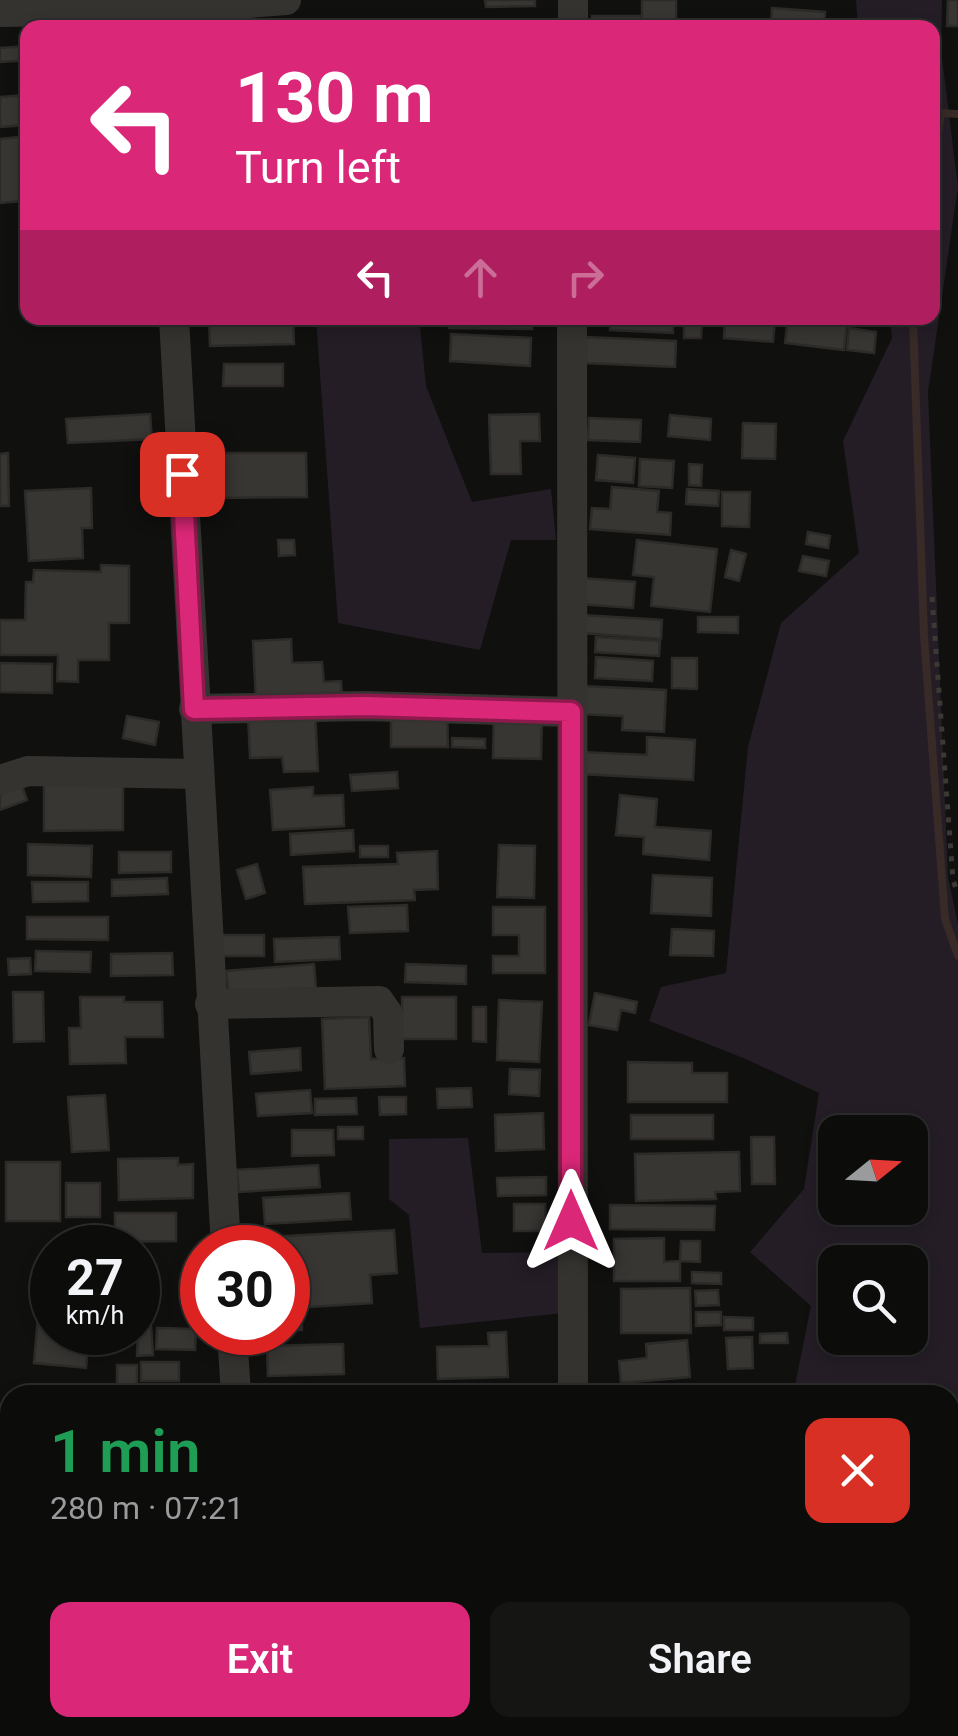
<!DOCTYPE html>
<meta charset="utf-8">
<style>
:root{--surface:#0c0c0b;--page:#151514;--text:#f1f3f6;--muted:#9a9b9d;--line:#2c2c2c;--accent:#db2777}
body{margin:0;font-family:Roboto,sans-serif;background:var(--page);color:var(--text);height:100vh;display:flex;flex-direction:column;font-size:38px;white-space:nowrap}
*{box-sizing:border-box;margin:0}
p{font-size:32px;color:var(--muted)}
.icon{flex:none;width:55px;height:55px;fill:none;stroke:currentColor;stroke-width:2;stroke-linecap:round;stroke-linejoin:round}
.map{position:relative;flex:1;overflow:hidden}
.side{position:absolute;left:0px;top:1385px;width:960px;height:352px;display:flex;flex-direction:column;background:var(--surface);border-radius:30px 30px 0 0;box-shadow:0 5px 15px #0003,0 0 0 2px var(--line)}
.side>*{flex:none}
.hud{position:absolute;left:20px;top:20px;width:920px;height:305px;border-radius:20px;box-shadow:0 5px 15px #0003,0 0 0 2px var(--line);background:#db2777;color:#fff;overflow:hidden}
.needle{width:65px;rotate:72deg}
.tools{position:absolute;left:818px;top:1115px;display:grid;gap:20px}
.tools a{display:grid;place-items:center;width:110px;height:110px;border-radius:20px;background:var(--surface);box-shadow:0 5px 15px #0003,0 0 0 2px var(--line);font-size:50px}
.speed{position:absolute;left:30px;top:1225px;display:flex;gap:20px;font-size:50px;font-weight:700;text-align:center}
.speed>*{display:grid;place-content:center;width:130px;height:130px;border-radius:50%;background:var(--surface);box-shadow:0 5px 15px #0003,0 0 0 2px var(--line);line-height:1}
.speed small{font-size:25px;font-weight:400}
.speed .limit{border:15px solid #d22;background:#fff;color:#111}
.pin{position:absolute;display:grid;place-items:center;width:85px;height:85px;color:#fff;margin:-42px;border-radius:20px;box-shadow:0 5px 15px #0006}
.me{position:absolute;width:110px;margin:-55px;rotate:0deg;stroke-linejoin:round;filter:drop-shadow(0 0 8px #0008)}
.turn{display:flex;align-items:center;gap:35px;height:210px;padding:0 50px;font-size:45px}
.turn .icon{width:130px;height:130px;stroke-width:2.5}
.turn b{display:block;font-size:70px;line-height:85px}
.lanes{display:flex;align-items:center;height:95px;padding:0 50px;background:#0003;justify-content:center;gap:50px;direction:ltr}
.lanes .off{opacity:.35}
.round{display:grid;place-items:center;flex:none;width:105px;height:105px;border-radius:20px;background:var(--page)}
.overview{display:flex;align-items:center;justify-content:space-between;height:170px;padding:0 50px}
h1{font-size:60px;font-weight:600;line-height:75px;color:#1e9e55}
.action{display:flex;gap:20px;margin-top:auto;padding:20px 50px}
.action a{flex:1;height:115px;border-radius:20px;background:var(--accent);color:#fff;font-size:40px;font-weight:600;line-height:115px;text-align:center}
.action a+a{background:var(--page);color:var(--text)}
.map>svg:first-child{display:block}
.green{fill:#241d26;fill-rule:evenodd}
.lines{fill:none;stroke-linecap:round;stroke-linejoin:round}
.stream{stroke:#372a27;stroke-width:8}
.building{fill:#383633;stroke:#2c2b28;stroke-width:2.5}
.path{stroke:#3c3935;stroke-width:5;stroke-dasharray:5 8;stroke-linecap:butt}
.street{stroke:#35332f;stroke-width:30}
.route-casing{stroke:#8e194d;stroke-width:25}
.route{stroke:#db2777;stroke-width:18}
</style>
<div class="map">
<svg width="958" height="1736" viewBox="0 0 958 1736">
<rect width="100%" height="100%" fill="#10100f"/>
<g class="green">
<path d="M 856,0 L 942,0 L 941,49 L 958,187 L 928,392 L 948,877 L 958,924 L 958,1736 L 575,1736 L 575,1728 L 950,1728 L 950,1395 L 793,1395 L 811,1306 L 750,1252 L 804,1189 L 819,1093 L 746,1059 L 649,1021 L 661,987 L 726,973 L 748,747 L 781,623 L 859,553 L 843,441 L 892,338 L 890,318 L 932,318 L 932,28 L 858,27 ZM 835,1132 L 910,1132 L 910,1208 L 835,1208 ZM 835,1262 L 910,1262 L 910,1338 L 835,1338 Z"/>
<path d="M 316,318 L 419,318 L 426,386 L 472,502 L 551,489 L 556,540 L 511,540 L 480,650 L 338,623 Z"/>
<path d="M 468,1138 L 482,1253 L 564,1252 L 564,1313 L 420,1328 L 409,1215 L 389,1199 L 389,1139 Z"/>
</g>
<g class="lines">
<g class="stream">
<path d="M 932,176 L 941,113 L 958,114"/>
<path d="M 913,318 L 924,636 L 945,919 L 958,956"/>
</g>
</g>
<g class="building">
<path d="M 485,0 L 535,0 L 535,6 L 486,7 Z"/>
<rect x="642" y="0" width="34" height="28"/>
<path d="M 948,0 L 958,0 L 958,26 L 947,26 Z"/>
<path d="M 772,8 L 825,12 L 824,28 L 771,28 Z"/>
<rect x="592" y="16" width="49" height="12"/>
<path d="M 28,46 L 28,60 L 0,62 L 0,48 Z"/>
<path d="M 26,95 L 28,125 L 0,127 L 0,97 Z"/>
<path d="M 28,136 L 28,180 L 19,180 L 21,201 L 0,203 L 0,139 Z"/>
<path d="M 209,318 L 293,318 L 294,344 L 210,346 Z"/>
<path d="M 448,318 L 532,318 L 532,329 L 449,328 Z"/>
<path d="M 611,318 L 673,318 L 673,333 L 610,330 Z"/>
<path d="M 684,318 L 702,318 L 701,338 L 684,338 Z"/>
<path d="M 725,318 L 775,318 L 773,342 L 724,338 Z"/>
<path d="M 788,318 L 847,323 L 844,350 L 785,343 Z"/>
<path d="M 849,328 L 876,332 L 874,353 L 847,350 Z"/>
<path d="M 451,334 L 531,338 L 530,366 L 450,361 Z"/>
<path d="M 586,337 L 676,341 L 675,367 L 586,363 Z"/>
<path d="M 224,364 L 283,364 L 283,386 L 223,386 Z"/>
<path d="M 150,414 L 152,439 L 68,443 L 66,419 Z"/>
<path d="M 539,414 L 540,441 L 520,441 L 521,474 L 491,474 L 489,415 Z"/>
<path d="M 670,415 L 711,419 L 710,440 L 668,436 Z"/>
<path d="M 589,418 L 641,420 L 640,442 L 588,440 Z"/>
<path d="M 743,423 L 776,424 L 775,459 L 742,458 Z"/>
<path d="M 8,453 L 9,506 L 0,506 L 0,454 Z"/>
<path d="M 221,453 L 306,453 L 307,497 L 221,498 Z"/>
<path d="M 598,455 L 635,458 L 633,483 L 596,480 Z"/>
<path d="M 640,459 L 674,461 L 672,488 L 639,486 Z"/>
<path d="M 689,464 L 702,465 L 701,486 L 689,485 Z"/>
<path d="M 612,487 L 659,491 L 657,512 L 671,513 L 670,535 L 590,529 L 592,508 L 610,509 Z"/>
<path d="M 91,488 L 92,528 L 82,528 L 83,558 L 29,561 L 25,491 Z"/>
<path d="M 687,489 L 719,491 L 718,506 L 686,504 Z"/>
<path d="M 722,492 L 750,492 L 749,527 L 722,526 Z"/>
<path d="M 808,532 L 830,536 L 828,548 L 806,544 Z"/>
<path d="M 278,540 L 294,540 L 295,555 L 279,556 Z"/>
<path d="M 637,540 L 717,549 L 710,612 L 651,606 L 654,577 L 633,575 Z"/>
<path d="M 731,550 L 746,554 L 739,581 L 725,577 Z"/>
<path d="M 803,556 L 829,561 L 826,576 L 799,571 Z"/>
<path d="M 101,565 L 129,566 L 129,623 L 109,623 L 109,660 L 78,660 L 78,682 L 57,681 L 58,655 L 0,655 L 0,620 L 25,620 L 26,582 L 33,582 L 34,570 L 101,572 Z"/>
<path d="M 581,578 L 635,582 L 633,608 L 579,604 Z"/>
<path d="M 583,615 L 662,620 L 661,639 L 582,633 Z"/>
<path d="M 698,617 L 738,617 L 738,633 L 698,632 Z"/>
<path d="M 596,637 L 660,641 L 659,656 L 595,652 Z"/>
<path d="M 291,639 L 292,663 L 322,662 L 324,682 L 341,681 L 342,697 L 256,702 L 253,641 Z"/>
<path d="M 596,657 L 653,661 L 652,681 L 595,678 Z"/>
<path d="M 672,658 L 697,658 L 697,689 L 672,688 Z"/>
<path d="M 0,663 L 52,664 L 52,693 L 0,692 Z"/>
<path d="M 582,686 L 666,690 L 664,732 L 622,730 L 623,716 L 581,714 Z"/>
<path d="M 315,711 L 318,771 L 284,772 L 282,757 L 250,758 L 248,714 Z"/>
<path d="M 391,711 L 447,711 L 448,747 L 391,747 Z"/>
<path d="M 494,715 L 542,717 L 541,759 L 493,758 Z"/>
<path d="M 127,716 L 159,722 L 155,745 L 123,738 Z"/>
<path d="M 647,737 L 695,740 L 693,780 L 581,774 L 582,752 L 647,755 Z"/>
<path d="M 452,738 L 485,739 L 485,748 L 452,747 Z"/>
<path d="M 397,772 L 398,788 L 352,791 L 350,775 Z"/>
<path d="M 44,782 L 123,782 L 123,830 L 44,831 Z"/>
<path d="M 22,786 L 27,800 L 0,810 L 0,793 Z"/>
<path d="M 313,787 L 313,796 L 343,795 L 344,826 L 273,830 L 270,790 Z"/>
<path d="M 620,795 L 657,799 L 655,827 L 711,831 L 709,860 L 643,854 L 644,837 L 616,835 Z"/>
<path d="M 353,830 L 354,851 L 291,855 L 290,834 Z"/>
<path d="M 28,844 L 92,846 L 91,877 L 28,875 Z"/>
<path d="M 499,845 L 535,846 L 534,898 L 497,897 Z"/>
<rect x="360" y="846" width="28" height="11"/>
<path d="M 437,851 L 438,889 L 414,890 L 415,900 L 305,904 L 303,867 L 398,864 L 397,853 Z"/>
<path d="M 119,852 L 171,852 L 171,872 L 119,873 Z"/>
<path d="M 257,864 L 265,893 L 246,899 L 237,870 Z"/>
<path d="M 653,875 L 712,878 L 711,916 L 651,913 Z"/>
<path d="M 167,878 L 168,894 L 112,896 L 112,880 Z"/>
<path d="M 32,882 L 88,882 L 88,901 L 33,902 Z"/>
<path d="M 407,905 L 408,931 L 350,933 L 348,907 Z"/>
<path d="M 493,907 L 545,907 L 545,973 L 493,973 L 493,956 L 519,956 L 519,935 L 493,935 Z"/>
<path d="M 27,917 L 108,917 L 108,940 L 27,939 Z"/>
<path d="M 672,929 L 714,931 L 713,956 L 670,955 Z"/>
<rect x="217" y="935" width="47" height="21"/>
<path d="M 339,937 L 340,959 L 275,962 L 274,939 Z"/>
<path d="M 36,951 L 91,952 L 90,972 L 35,971 Z"/>
<path d="M 172,953 L 173,975 L 111,976 L 111,954 Z"/>
<path d="M 30,958 L 31,974 L 9,975 L 8,959 Z"/>
<path d="M 314,964 L 316,988 L 229,995 L 226,971 Z"/>
<path d="M 406,964 L 466,966 L 466,984 L 405,982 Z"/>
<path d="M 13,992 L 43,992 L 44,1041 L 14,1042 Z"/>
<path d="M 595,993 L 637,1002 L 635,1013 L 621,1010 L 617,1030 L 589,1025 Z"/>
<path d="M 80,997 L 124,997 L 124,1002 L 162,1002 L 163,1037 L 125,1037 L 126,1063 L 70,1064 L 69,1028 L 81,1028 Z"/>
<rect x="402" y="997" width="54" height="42"/>
<path d="M 499,1000 L 542,1002 L 539,1062 L 497,1060 Z"/>
<path d="M 473,1007 L 486,1007 L 486,1042 L 473,1041 Z"/>
<path d="M 369,1017 L 371,1059 L 404,1058 L 405,1086 L 325,1089 L 322,1019 Z"/>
<path d="M 300,1048 L 301,1070 L 251,1074 L 249,1052 Z"/>
<path d="M 628,1062 L 692,1063 L 692,1073 L 727,1073 L 727,1102 L 628,1102 Z"/>
<path d="M 510,1069 L 540,1070 L 539,1096 L 509,1094 Z"/>
<path d="M 471,1088 L 472,1107 L 438,1108 L 437,1089 Z"/>
<path d="M 310,1090 L 312,1113 L 258,1116 L 256,1094 Z"/>
<path d="M 105,1095 L 109,1150 L 72,1152 L 68,1097 Z"/>
<path d="M 379,1097 L 406,1097 L 406,1114 L 380,1115 Z"/>
<path d="M 356,1098 L 357,1114 L 315,1115 L 315,1099 Z"/>
<path d="M 543,1113 L 544,1149 L 496,1151 L 495,1115 Z"/>
<rect x="631" y="1115" width="82" height="24"/>
<rect x="338" y="1127" width="25" height="12"/>
<path d="M 292,1130 L 333,1130 L 334,1155 L 292,1156 Z"/>
<path d="M 751,1137 L 774,1137 L 775,1184 L 752,1184 Z"/>
<path d="M 739,1152 L 740,1191 L 715,1192 L 716,1199 L 636,1201 L 635,1154 Z"/>
<path d="M 178,1158 L 178,1165 L 193,1164 L 193,1198 L 119,1200 L 118,1159 Z"/>
<rect x="6" y="1162" width="54" height="59"/>
<path d="M 318,1165 L 320,1187 L 239,1192 L 237,1170 Z"/>
<path d="M 546,1177 L 546,1195 L 498,1196 L 497,1178 Z"/>
<rect x="66" y="1183" width="34" height="34"/>
<path d="M 349,1193 L 351,1219 L 265,1224 L 263,1198 Z"/>
<path d="M 514,1204 L 545,1204 L 546,1231 L 514,1231 Z"/>
<path d="M 610,1205 L 715,1206 L 714,1230 L 610,1229 Z"/>
<path d="M 115,1213 L 176,1213 L 176,1241 L 115,1242 Z"/>
<path d="M 104,1229 L 104,1248 L 85,1248 L 85,1230 Z"/>
<path d="M 394,1230 L 397,1273 L 370,1275 L 372,1303 L 310,1307 L 308,1279 L 288,1280 L 288,1248 L 269,1248 L 269,1237 Z"/>
<path d="M 664,1238 L 664,1262 L 680,1261 L 680,1281 L 614,1281 L 614,1239 Z"/>
<path d="M 681,1241 L 700,1241 L 700,1262 L 680,1261 Z"/>
<path d="M 692,1272 L 721,1273 L 721,1284 L 692,1283 Z"/>
<path d="M 690,1288 L 691,1333 L 621,1333 L 621,1289 Z"/>
<path d="M 288,1289 L 300,1289 L 302,1330 L 288,1330 Z"/>
<path d="M 718,1290 L 719,1305 L 696,1306 L 695,1291 Z"/>
<path d="M 39,1304 L 52,1305 L 52,1332 L 89,1332 L 86,1368 L 34,1363 Z"/>
<path d="M 696,1312 L 721,1312 L 721,1325 L 696,1326 Z"/>
<path d="M 724,1317 L 753,1318 L 753,1330 L 724,1330 Z"/>
<path d="M 151,1325 L 153,1355 L 137,1356 L 138,1326 Z"/>
<path d="M 157,1328 L 196,1329 L 195,1350 L 156,1349 Z"/>
<path d="M 506,1332 L 508,1377 L 438,1379 L 437,1347 L 489,1346 L 488,1333 Z"/>
<path d="M 787,1333 L 788,1343 L 760,1343 L 760,1334 Z"/>
<path d="M 752,1337 L 753,1368 L 728,1369 L 726,1338 Z"/>
<path d="M 687,1340 L 690,1377 L 621,1383 L 619,1361 L 647,1358 L 646,1344 Z"/>
<path d="M 343,1344 L 344,1374 L 268,1376 L 267,1346 Z"/>
<rect x="141" y="1362" width="38" height="19"/>
<rect x="117" y="1365" width="20" height="30"/>
<rect x="612" y="1389" width="82" height="6"/>
</g>
<g class="lines">
<g class="path">
<path d="M 932,597 L 953,880 L 958,894"/>
<path d="M 950,1620 L 958,1620"/>
<path d="M 570,1736 L 571,1728"/>
</g>
<g class="street">
<path d="M 0,12 L 159,10 L 286,0"/>
<path d="M 573,28 L 573,0"/>
<path d="M 174,318 L 226,1248"/>
<path d="M 572,318 L 573,1395"/>
<path d="M 194,709 L 365,706 L 571,712"/>
<path d="M 0,780 L 28,771 L 198,774"/>
<path d="M 210,1004 L 379,1001 L 388,1014 L 389,1049"/>
<path d="M 232,1332 L 236,1395"/>
<path d="M 0,1627 L 10,1627"/>
</g>
</g>
<g class="lines">
<g class="route-casing">
<path id="route" d="M 182,474 L 194,709 L 365,706 L 571,712 L 571,1221"/>
</g>
<use href="#route" class="route"/>
</g>
</svg>
<div class="tools">
<a><svg class="needle" viewBox="-14 -14 28 28"><path d="M0-13l5 13h-10z" fill="#e53935"/><path d="M0 13l5-13h-10z" fill="#9a9b9d"/></svg></a>
<a><svg class="icon" aria-label="search" viewBox="0 0 24 24"><circle cx="10" cy="10" r="6"/><path d="M15 15l6 6"/></svg></a>
</div>
<div class="speed"><div>27<small>km/h</small></div><div class="limit">30</div></div>
<div class="pin" style="left:182px;top:474px;background:#d93025"><svg class="icon" aria-label="arrive" viewBox="0 0 24 24"><path d="M6 21V4h12l-3 4 3 4H6"/></svg></div>
<svg class="me" style="left:571px;top:1221px" viewBox="-20 -20 40 40"><path d="M0-17L14 15 0 8-14 15z" fill="#db2777" stroke="#fff" stroke-width="4"/></svg>
<div class="hud">
<div class="turn"><svg class="icon" aria-label="left" viewBox="0 0 24 24"><path d="M17 20v-9H6M10 6l-5 5 5 5"/></svg><div><b>130 m</b>Turn left</div></div>
<div class="lanes"><svg class="icon" aria-label="left" viewBox="0 0 24 24"><path d="M17 20v-9H6M10 6l-5 5 5 5"/></svg><svg class="icon off" aria-label="ahead" viewBox="0 0 24 24"><path d="M12 20V5M6 11l6-6 6 6"/></svg><svg class="icon off" aria-label="right" viewBox="0 0 24 24"><path d="M7 20v-9h11M14 6l5 5-5 5"/></svg></div>
</div>
<section class="side">
<div class="overview"><div><h1>1 min</h1><p>280 m · 07:21</p></div><a class="round" style="background:#d93025;color:#fff"><svg class="icon" aria-label="close" viewBox="0 0 24 24"><path d="M6 6l12 12M18 6L6 18"/></svg></a></div>
<div class="action"><a>Exit</a><a>Share</a></div>
</section>
</div>
